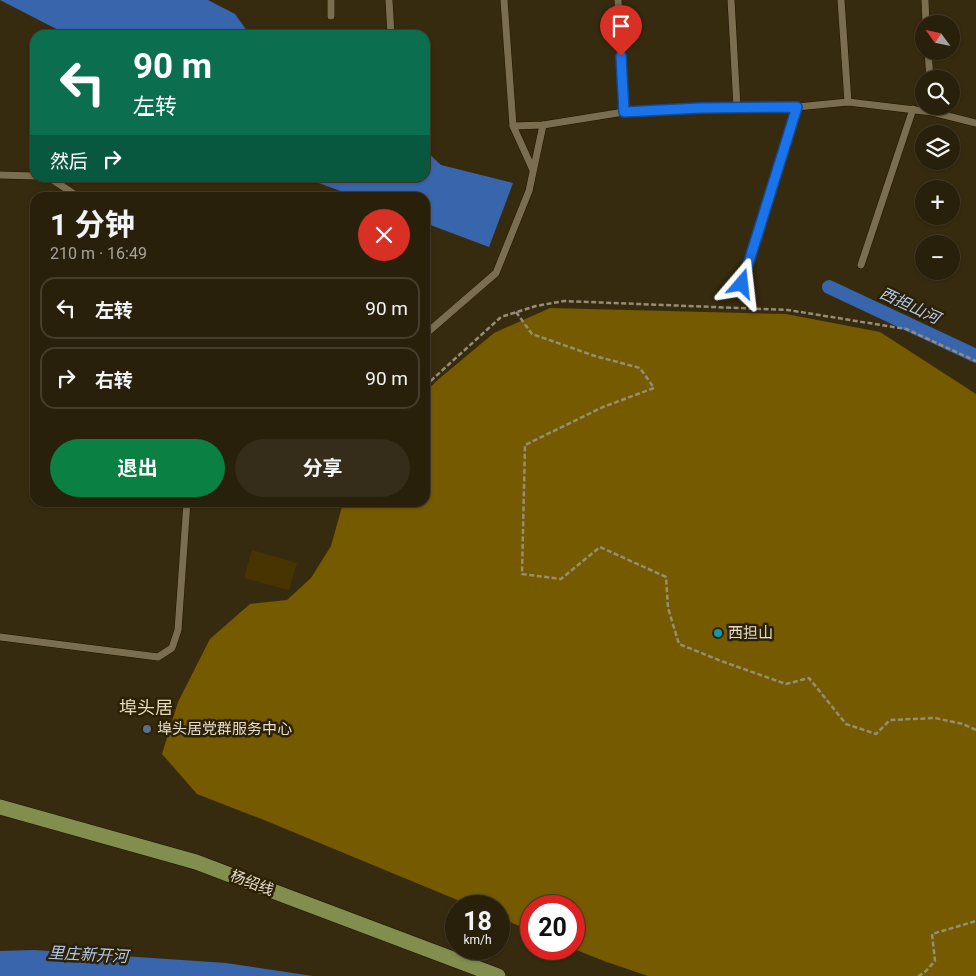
<!DOCTYPE html>
<html lang="zh">
<meta charset="utf-8">
<style>
:root{--surface:#29200b;--page:#352d19;--text:#f1f3f6;--muted:#a5a39d;--line:#453e2c;--accent:#0b8043}
body{margin:0;font-family:Roboto,"Noto Sans SC",sans-serif;background:var(--page);color:var(--text);height:100vh;display:flex;flex-direction:column;font-size:19px;white-space:nowrap}
*{box-sizing:border-box;margin:0}
p{font-size:16px;color:var(--muted)}
.icon{flex:none;width:28px;height:28px;fill:none;stroke:currentColor;stroke-width:2;stroke-linecap:round;stroke-linejoin:round}
.map{position:relative;flex:1;overflow:hidden}
.sheet{position:absolute;left:30px;top:192px;width:400px;height:315px;display:flex;flex-direction:column;background:var(--surface);border-radius:15px;box-shadow:0 1px 4px #0004,0 0 0 1px var(--line)}
.sheet>*{flex:none}
.banner{position:absolute;left:30px;top:30px;width:400px;height:152px;border-radius:15px;box-shadow:0 1px 4px #0004,0 0 0 1px var(--line);background:#0b6e4f;color:#fff;overflow:hidden}
.needle{width:32px;rotate:303deg}
.fabs{position:absolute;left:915px;top:15px;display:grid;gap:10px}
.fabs a{display:grid;place-items:center;width:45px;height:45px;border-radius:50%;background:var(--surface);box-shadow:0 1px 4px #0004,0 0 0 1px var(--line);font-size:25px}
.speed{position:absolute;left:445px;top:895px;display:flex;gap:10px;font-size:25px;font-weight:700;text-align:center}
.speed>*{display:grid;place-content:center;width:65px;height:65px;border-radius:50%;background:var(--surface);box-shadow:0 1px 4px #0004,0 0 0 1px var(--line);line-height:1}
.speed small{font-size:12px;font-weight:400}
.speed .limit{border:8px solid #d22;background:#fff;color:#111}
.pin{position:absolute;display:grid;place-items:center;width:42px;height:42px;color:#fff;margin:-51px -21px;border-radius:50% 50% 50% 0;rotate:-45deg;box-shadow:0 0 5px #0007}
.pin .icon{rotate:45deg}
.me{position:absolute;width:55px;margin:-28px;rotate:17deg;stroke-linejoin:round;filter:drop-shadow(0 0 4px #0008)}
.turn{display:flex;align-items:center;gap:18px;height:105px;padding:0 20px;font-size:22px}
.turn .icon{width:65px;height:65px;stroke-width:2.5}
.turn b{display:block;font-size:35px;line-height:42px}
.then{display:flex;align-items:center;height:48px;padding:0 20px;background:#0003;gap:10px;font-size:19px}
.round{display:grid;place-items:center;flex:none;width:52px;height:52px;border-radius:26px;background:var(--page)}
.headline{display:flex;align-items:center;justify-content:space-between;height:85px;padding:0 20px}
h1{font-size:30px;font-weight:700;line-height:38px}
.button{display:flex;gap:10px;margin-top:auto;padding:10px 20px}
.button a{flex:1;height:58px;border-radius:30px;background:var(--accent);color:#fff;font-size:20px;font-weight:700;line-height:58px;text-align:center}
.button a+a{background:var(--page);color:var(--text)}
ul{padding:0;list-style:none}
li{display:flex;align-items:center;gap:15px;height:62px;margin:0 10px 8px;padding:0 10px;border:2px solid var(--line);border-radius:15px}
li div{flex:1}
li b{display:block;font-size:19px}
li em{font-style:normal}
.map>svg:first-child{display:block}
.green{fill:#473400}
.forest{fill:#765a00}
.water{fill:#3965ad}
.lines{fill:none;stroke-linecap:round;stroke-linejoin:round}
.canal{stroke:#3965ad;stroke-width:14}
.lane-casing{stroke:#1e1300;stroke-width:8}
.primary-casing{stroke:#1e1300;stroke-width:16}
.path{stroke:#968d77;stroke-width:2.5;stroke-dasharray:5 2.5;stroke-linecap:butt}
.lane{stroke:#7b6e50;stroke-width:7}
.primary{stroke:#828e4e;stroke-width:15}
.route-casing{stroke:#114b97;stroke-width:12}
.route{stroke:#1a73e8;stroke-width:9}
.culture-dot{fill:#0f9aa8;stroke:#2c2105;stroke-width:2}
.service-dot{fill:#5c6f8a;stroke:#2c2105;stroke-width:2}
.labels{text-anchor:middle;stroke-width:5;stroke-linejoin:round;paint-order:stroke}
.poi-label{font-size:15px;fill:#e4ddcc;stroke:#2c2105;text-anchor:start}
.street-label{font-size:15px;fill:#e4ddcc;stroke:#2c2105}
.water-label{font-size:16px;font-style:italic;fill:#b0c8f0;stroke:#2c2105}
.quarter-label{font-size:18px;fill:#e9dbba;stroke:#2c2105}
</style>
<div class="map">
<svg width="976" height="976" viewBox="0 0 976 976">
<rect width="100%" height="100%" fill="#372b0f"/>
<path class="green" d="M 252,550 L 297,563 L 289,590 L 244,578 Z"/>
<path class="forest" d="M 550,308 L 786,314 L 880,332 L 976,394 L 976,976 L 648,976 L 604,961 L 574,949 L 574,906 L 531,906 L 531,931 L 499,917 L 499,906 L 472,906 L 264,820 L 197,794 L 162,754 L 178,702 L 210,639 L 250,604 L 287,600 L 311,578 L 331,546 L 343,503 L 425,502 L 425,392 L 440,378 L 494,333 Z"/>
<g class="water">
<path d="M 0,0 L 208,0 L 235,14 L 250,35 L 68,35 Z"/>
<path d="M 425,150 L 441,165 L 513,183 L 489,247 L 425,223 L 425,198 L 357,197 L 316,182 L 307,178 L 425,178 Z"/>
<path d="M 34,950 L 226,963 L 313,976 L 0,976 L 0,951 Z"/>
</g>
<g class="lines">
<path class="canal" d="M 829,287 L 976,356"/>
<g class="lane-casing">
<g id="lane">
<path d="M 331,0 L 331,16"/>
<path d="M 389,0 L 391,35"/>
<path d="M 504,0 L 513,126 L 533,170"/>
<path d="M 618,0 L 624,112"/>
<path d="M 731,0 L 737,107"/>
<path d="M 841,0 L 848,102"/>
<path d="M 925,0 L 926,24"/>
<path d="M 928,51 L 930,79"/>
<path d="M 513,126 L 543,125 L 624,112 L 682,109 L 797,107 L 848,102 L 932,112 L 976,123"/>
<path d="M 0,175 L 35,176"/>
<path d="M 50,178 L 80,198"/>
<path d="M 861,265 L 913,109"/>
<path d="M 742,284 L 797,107"/>
<path d="M 425,330 L 429,331 L 496,273 L 529,191 L 543,125"/>
<path d="M 0,637 L 158,657 L 172,648 L 178,630 L 187,502"/>
</g>
</g>
<g class="primary-casing">
<path id="primary" d="M 0,807 L 196,862 L 498,976"/>
</g>
<g class="path">
<path d="M 516,312 L 532,334 L 595,356 L 640,368 L 654,388 L 603,407 L 525,445 L 522,574 L 561,579 L 600,547 L 666,577 L 668,608 L 679,644 L 721,661 L 786,684 L 809,678 L 846,724 L 876,734 L 890,720 L 935,718 L 963,724 L 976,730"/>
<path d="M 425,386 L 501,317 L 536,306 L 564,301 L 788,310 L 906,329 L 976,361"/>
<path d="M 918,976 L 924,973 L 935,961 L 932,934 L 976,921"/>
</g>
<use href="#lane" class="lane"/>
<use href="#primary" class="primary"/>
</g>
<g class="lines">
<g class="route-casing">
<path id="route" d="M 621,56 L 624,112 L 700,108 L 797,107 L 742,284"/>
</g>
<use href="#route" class="route"/>
</g>
<circle class="culture-dot" cx="718" cy="633" r="5"/>
<circle class="service-dot" cx="147" cy="729" r="5"/>
<g class="labels">
<g class="poi-label">
<text x="728" y="638">西担山</text>
<text x="157" y="734">埠头居党群服务中心</text>
</g>
<g class="street-label">
<text transform="translate(252 883) rotate(21)" y="5">杨绍线</text>
</g>
<g class="water-label">
<text transform="translate(910 305) rotate(25)" y="6">西担山河</text>
<text transform="translate(88 954) rotate(3)" y="6">里庄新开河</text>
</g>
<g class="quarter-label">
<text x="146" y="714">埠头居</text>
</g>
</g>
</svg>
<div class="fabs">
<a><svg class="needle" viewBox="-14 -14 28 28"><path d="M0-13l5 13h-10z" fill="#e53935"/><path d="M0 13l5-13h-10z" fill="#a5a39d"/></svg></a>
<a><svg class="icon" aria-label="search" viewBox="0 0 24 24"><circle cx="10" cy="10" r="6"/><path d="M15 15l6 6"/></svg></a>
<a><svg class="icon" aria-label="layers" viewBox="0 0 24 24"><path d="M12 4l9 5-9 5-9-5zM3 14l9 5 9-5"/></svg></a>
<a>+</a>
<a>−</a>
</div>
<div class="speed"><div>18<small>km/h</small></div><div class="limit">20</div></div>
<div class="pin" style="left:621px;top:56px;background:#d93025"><svg class="icon" aria-label="arrive" viewBox="0 0 24 24"><path d="M6 21V4h12l-3 4 3 4H6"/></svg></div>
<svg class="me" style="left:742px;top:284px" viewBox="-20 -20 40 40"><path d="M0-17L14 15 0 8-14 15z" fill="#1a73e8" stroke="#fff" stroke-width="4"/></svg>
<div class="banner">
<div class="turn"><svg class="icon" aria-label="left" viewBox="0 0 24 24"><path d="M17 20v-9H6M10 6l-5 5 5 5"/></svg><div><b>90 m</b>左转</div></div>
<div class="then">然后<svg class="icon" aria-label="right" viewBox="0 0 24 24"><path d="M7 20v-9h11M14 6l5 5-5 5"/></svg></div>
</div>
<section class="sheet">
<div class="headline"><div><h1>1 分钟</h1><p>210 m · 16:49</p></div><a class="round" style="background:#d93025;color:#fff"><svg class="icon" aria-label="close" viewBox="0 0 24 24"><path d="M6 6l12 12M18 6L6 18"/></svg></a></div>
<ul>
<li><svg class="icon" aria-label="left" viewBox="0 0 24 24"><path d="M17 20v-9H6M10 6l-5 5 5 5"/></svg><div><b>左转</b></div><em>90 m</em></li>
<li><svg class="icon" aria-label="right" viewBox="0 0 24 24"><path d="M7 20v-9h11M14 6l5 5-5 5"/></svg><div><b>右转</b></div><em>90 m</em></li>
</ul>
<div class="button"><a>退出</a><a>分享</a></div>
</section>
</div>
